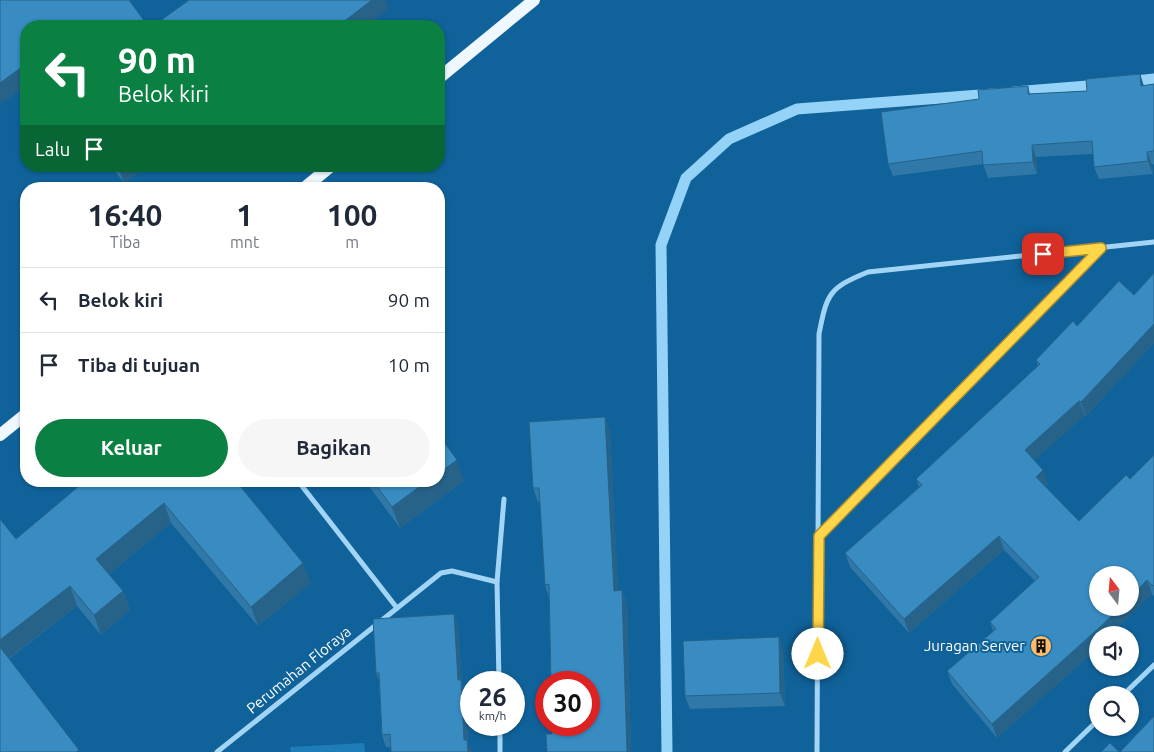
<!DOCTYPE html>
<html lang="id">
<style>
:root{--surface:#fff;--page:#f6f6f7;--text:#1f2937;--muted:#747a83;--line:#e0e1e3;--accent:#0b8043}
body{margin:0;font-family:Ubuntu,sans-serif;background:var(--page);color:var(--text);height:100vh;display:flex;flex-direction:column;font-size:19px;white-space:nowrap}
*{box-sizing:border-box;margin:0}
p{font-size:16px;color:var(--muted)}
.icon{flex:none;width:28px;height:28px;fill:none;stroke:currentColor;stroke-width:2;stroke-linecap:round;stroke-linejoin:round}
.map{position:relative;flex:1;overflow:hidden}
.side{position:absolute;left:20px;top:182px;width:425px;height:305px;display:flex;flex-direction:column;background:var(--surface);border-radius:20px;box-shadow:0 1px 4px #0004}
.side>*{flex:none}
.banner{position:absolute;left:20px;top:20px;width:425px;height:152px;border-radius:20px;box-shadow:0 1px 4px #0004;background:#0b8043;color:#fff;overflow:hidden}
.needle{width:32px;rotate:344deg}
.fabs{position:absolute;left:1089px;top:566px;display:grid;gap:10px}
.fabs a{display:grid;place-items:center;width:50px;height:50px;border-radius:50%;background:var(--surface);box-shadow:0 1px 4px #0004;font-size:25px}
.speed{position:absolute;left:460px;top:671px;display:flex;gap:10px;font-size:25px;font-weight:700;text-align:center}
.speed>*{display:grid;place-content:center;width:65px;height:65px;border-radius:50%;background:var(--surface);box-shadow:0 1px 4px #0004;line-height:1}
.speed small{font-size:12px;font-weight:400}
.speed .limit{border:8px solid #d22;background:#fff;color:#111}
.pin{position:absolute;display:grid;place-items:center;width:42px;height:42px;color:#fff;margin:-21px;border-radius:10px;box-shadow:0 2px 8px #0006}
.me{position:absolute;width:55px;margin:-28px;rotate:0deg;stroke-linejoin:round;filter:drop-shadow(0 0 4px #0008)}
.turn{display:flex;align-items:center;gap:18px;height:105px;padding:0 15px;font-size:22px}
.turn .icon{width:65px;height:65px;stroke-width:2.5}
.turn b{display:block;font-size:35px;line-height:42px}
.then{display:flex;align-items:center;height:48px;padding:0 15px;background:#0003;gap:10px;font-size:19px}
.eta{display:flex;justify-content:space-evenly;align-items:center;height:85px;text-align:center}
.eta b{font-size:30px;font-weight:700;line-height:35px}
.primary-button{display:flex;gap:10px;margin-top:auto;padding:10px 15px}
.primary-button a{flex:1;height:58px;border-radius:30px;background:var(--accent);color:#fff;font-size:20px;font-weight:700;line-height:58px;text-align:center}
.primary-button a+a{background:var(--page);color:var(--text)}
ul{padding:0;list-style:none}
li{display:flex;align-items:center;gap:15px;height:65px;padding:0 15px;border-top:1px solid var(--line)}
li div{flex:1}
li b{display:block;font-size:19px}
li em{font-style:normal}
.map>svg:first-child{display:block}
.green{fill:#1e7cb8}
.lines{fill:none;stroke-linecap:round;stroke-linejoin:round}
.stream{stroke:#94d2f8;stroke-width:11}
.minor{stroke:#a2d5f5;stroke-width:5}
.primary{stroke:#f0f8ff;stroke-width:12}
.wall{fill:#3078a7}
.shaded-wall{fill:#276288}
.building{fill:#388cc2;stroke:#276288}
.route-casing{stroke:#a68a30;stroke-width:12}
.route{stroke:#ffd54a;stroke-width:9}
.labels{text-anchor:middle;stroke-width:4;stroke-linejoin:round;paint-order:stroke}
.poi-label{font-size:15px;fill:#fff;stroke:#10629a;text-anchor:end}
.street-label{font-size:15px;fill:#fff;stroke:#10629a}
</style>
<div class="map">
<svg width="1154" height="752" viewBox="0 0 1154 752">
<rect width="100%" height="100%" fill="#10629a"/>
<path class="green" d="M 364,743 L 365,752 L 291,752 L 290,747 Z"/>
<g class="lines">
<g class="stream">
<path d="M 1126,82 L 1154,79"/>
<path d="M 1014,92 L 1100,85"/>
<path d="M 667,752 L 661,245 L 686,178 L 729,139 L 797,109 L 993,94"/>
</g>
<g class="minor">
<path d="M 298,481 L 397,608"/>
<path d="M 819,536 L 1101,248"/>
<path d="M 499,682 L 497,582 L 504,499"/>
<path d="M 1123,695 L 1154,665"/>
<path d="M 500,725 L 500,752"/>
<path d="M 217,752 L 441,573 L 452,571 L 497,582"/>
<path d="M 817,752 L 819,334 C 827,293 829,288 868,272 L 1154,242"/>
<path d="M 1065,752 L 1098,720"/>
</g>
<g class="primary">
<path d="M 439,78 L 534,0"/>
<path d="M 303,189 L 331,166"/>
<path d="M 0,435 L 26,414"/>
</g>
</g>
<g class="wall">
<path d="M 1140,74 L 1144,86 L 1154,84 L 1154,164 L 1152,165 L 1153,174 L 1099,179 L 1094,167 L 1093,154 L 1036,157 L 1037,174 L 988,178 L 983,164 L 893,176 L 888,164 L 979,99 L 1028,86 L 1030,94 L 1087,91 Z"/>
<path d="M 111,166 L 147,166 L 124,183 Z"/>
<path d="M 1154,273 L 1154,343 L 1086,416 L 1085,415 L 1034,460 L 1048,484 L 1045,487 L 1079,521 L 1130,479 L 1154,455 L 1154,596 L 1152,594 L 1098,635 L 1098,648 L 997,738 L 952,684 L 947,671 L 993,631 L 990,622 L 1035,581 L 1004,550 L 909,633 L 850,567 L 845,553 L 919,487 L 916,479 L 1038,366 L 1036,360 L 1077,326 L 1134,295 Z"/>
<path d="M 605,417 L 610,431 L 618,591 L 622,590 L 627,604 L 631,752 L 547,752 L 552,734 L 549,597 L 545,585 L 540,502 L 538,502 L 533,488 Z"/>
<path d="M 236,481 L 311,583 L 258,626 L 171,523 L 109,574 L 123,591 L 130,610 L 101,635 L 77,606 L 9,659 L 0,752 L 16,539 Z"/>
<path d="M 365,481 L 464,481 L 400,528 Z"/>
<path d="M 454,614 L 458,626 L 462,684 L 465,693 L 468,742 L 472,752 L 391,752 L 391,747 L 386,747 L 382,735 L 379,681 L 376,673 Z"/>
<path d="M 783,649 L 785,706 L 690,709 L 685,696 Z"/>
</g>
<g class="shaded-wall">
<path d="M 372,0 L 386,0 L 389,9 L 367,26 L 338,26 Z"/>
<path d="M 26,64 L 26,85 L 0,105 L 0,83 Z"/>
<path d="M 1140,74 L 1144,87 L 1141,86 Z"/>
<path d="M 1032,145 L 1036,157 L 1037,174 L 1033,162 Z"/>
<path d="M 1147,152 L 1152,165 L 1153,174 L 1148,161 Z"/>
<path d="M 118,166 L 147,166 L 124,183 Z"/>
<path d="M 1154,324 L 1154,343 L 1086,416 L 1081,402 Z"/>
<path d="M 1079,401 L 1085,415 L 1030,464 L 1025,450 Z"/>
<path d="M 605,417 L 610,431 L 619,605 L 614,591 Z"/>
<path d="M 457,460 L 464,481 L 400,528 L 392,507 L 427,481 L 439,481 L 439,473 Z"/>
<path d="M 1043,470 L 1048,484 L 1041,491 L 1036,477 Z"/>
<path d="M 164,503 L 171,523 L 104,578 L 96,559 Z"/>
<path d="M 999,536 L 1004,550 L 909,633 L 904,619 Z"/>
<path d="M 303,563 L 311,583 L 258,626 L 251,607 Z"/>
<path d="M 1147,580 L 1152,594 L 1111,635 L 1098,635 L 1098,648 L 997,738 L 992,724 L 1120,608 L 1130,608 L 1130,598 Z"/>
<path d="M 70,586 L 77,606 L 4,662 L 0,652 L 0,640 Z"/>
<path d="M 622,590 L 627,604 L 631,752 L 627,752 L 626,730 Z"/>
<path d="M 123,591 L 130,610 L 101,635 L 94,615 Z"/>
<path d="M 454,614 L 458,626 L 462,684 L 465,693 L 468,742 L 472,752 L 468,752 L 464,740 L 458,680 Z"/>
<path d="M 779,637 L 783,649 L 785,706 L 780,693 Z"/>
</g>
<g class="building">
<path d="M 0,0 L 129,0 L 148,26 L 26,26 L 26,64 L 0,83 Z"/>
<path d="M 189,0 L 372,0 L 338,26 L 153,26 Z"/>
<path d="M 1140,74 L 1141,86 L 1154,84 L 1154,151 L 1147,152 L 1148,161 L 1094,167 L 1092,141 L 1032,145 L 1033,162 L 983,165 L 982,151 L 888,164 L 881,112 L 979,99 L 978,90 L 1028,86 L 1028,94 L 1087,91 L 1086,79 Z"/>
<path d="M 1154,273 L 1154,324 L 1081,402 L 1079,401 L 1025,450 L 1043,470 L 1036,477 L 1079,521 L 1126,475 L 1130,479 L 1154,455 L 1154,585 L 1153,586 L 1147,580 L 1130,598 L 1130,575 L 1098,575 L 1098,608 L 1120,608 L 1100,627 L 992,724 L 947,671 L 996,629 L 990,622 L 1039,577 L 999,536 L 904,619 L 845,553 L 922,485 L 916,479 L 1040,364 L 1036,360 L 1073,321 L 1077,326 L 1119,281 L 1134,295 Z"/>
<path d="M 605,417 L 614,591 L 622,590 L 627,752 L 547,752 L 546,734 L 552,734 L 552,725 L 589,725 L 589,682 L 551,682 L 549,584 L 545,585 L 539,488 L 533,488 L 529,422 Z"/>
<path d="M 439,435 L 457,460 L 439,473 Z"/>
<path d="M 85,481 L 236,481 L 303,563 L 251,607 L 164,503 L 96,559 L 123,591 L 94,615 L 70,586 L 0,640 L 0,519 L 16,539 Z"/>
<path d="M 373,481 L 427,481 L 392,507 Z"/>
<path d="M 454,614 L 458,680 L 461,680 L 464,740 L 467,740 L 468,752 L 391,752 L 390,734 L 382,735 L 379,673 L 376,673 L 373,619 Z"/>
<path d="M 779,637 L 780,693 L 685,696 L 683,641 Z"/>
<path d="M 0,647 L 79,750 L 76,752 L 0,752 Z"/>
<path d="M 1154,716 L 1154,752 L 1120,752 Z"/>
<path d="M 1110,743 L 1119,752 L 1101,752 Z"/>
</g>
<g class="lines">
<g class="route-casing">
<path id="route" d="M 818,654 L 819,536 L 1101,248 L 1043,254"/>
</g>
<use href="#route" class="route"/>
</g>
<defs>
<g id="building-disc" transform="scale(1.125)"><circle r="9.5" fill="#fb6" stroke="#10629a"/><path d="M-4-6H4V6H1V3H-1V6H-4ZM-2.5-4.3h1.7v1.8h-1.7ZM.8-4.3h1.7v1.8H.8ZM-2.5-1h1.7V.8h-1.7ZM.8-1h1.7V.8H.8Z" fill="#111"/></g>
</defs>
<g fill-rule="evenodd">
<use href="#building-disc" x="1041" y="646"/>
</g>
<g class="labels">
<g class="poi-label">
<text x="1025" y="651">Juragan Server</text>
</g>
<g class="street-label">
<text transform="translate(299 670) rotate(-39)" y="5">Perumahan Floraya</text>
</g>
</g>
</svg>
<div class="fabs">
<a><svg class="needle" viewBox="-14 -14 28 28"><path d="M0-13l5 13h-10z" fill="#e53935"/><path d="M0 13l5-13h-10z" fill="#747a83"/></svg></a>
<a><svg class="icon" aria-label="sound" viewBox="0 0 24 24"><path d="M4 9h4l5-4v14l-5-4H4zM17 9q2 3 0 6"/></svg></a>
<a><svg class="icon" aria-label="search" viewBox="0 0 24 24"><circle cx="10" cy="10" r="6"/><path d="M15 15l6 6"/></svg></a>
</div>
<div class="speed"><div>26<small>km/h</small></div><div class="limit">30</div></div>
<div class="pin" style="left:1043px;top:254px;background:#d93025"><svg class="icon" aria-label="arrive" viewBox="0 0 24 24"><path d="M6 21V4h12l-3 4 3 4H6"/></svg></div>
<svg class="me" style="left:818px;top:654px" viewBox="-20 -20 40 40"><circle r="19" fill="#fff"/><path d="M0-13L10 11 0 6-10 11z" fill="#ffd54a"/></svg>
<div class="banner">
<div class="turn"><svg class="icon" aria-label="left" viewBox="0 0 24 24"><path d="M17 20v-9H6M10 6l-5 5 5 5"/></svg><div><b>90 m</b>Belok kiri</div></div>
<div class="then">Lalu<svg class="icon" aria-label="arrive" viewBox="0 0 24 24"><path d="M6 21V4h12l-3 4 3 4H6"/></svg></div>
</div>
<section class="side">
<div class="eta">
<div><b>16:40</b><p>Tiba</p></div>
<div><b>1</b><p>mnt</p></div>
<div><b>100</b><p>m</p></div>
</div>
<ul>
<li><svg class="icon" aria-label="left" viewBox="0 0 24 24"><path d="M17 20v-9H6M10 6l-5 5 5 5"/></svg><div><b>Belok kiri</b></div><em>90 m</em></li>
<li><svg class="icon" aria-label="arrive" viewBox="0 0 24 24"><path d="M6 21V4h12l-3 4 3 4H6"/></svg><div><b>Tiba di tujuan</b></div><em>10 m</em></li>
</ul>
<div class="primary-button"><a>Keluar</a><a>Bagikan</a></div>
</section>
</div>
